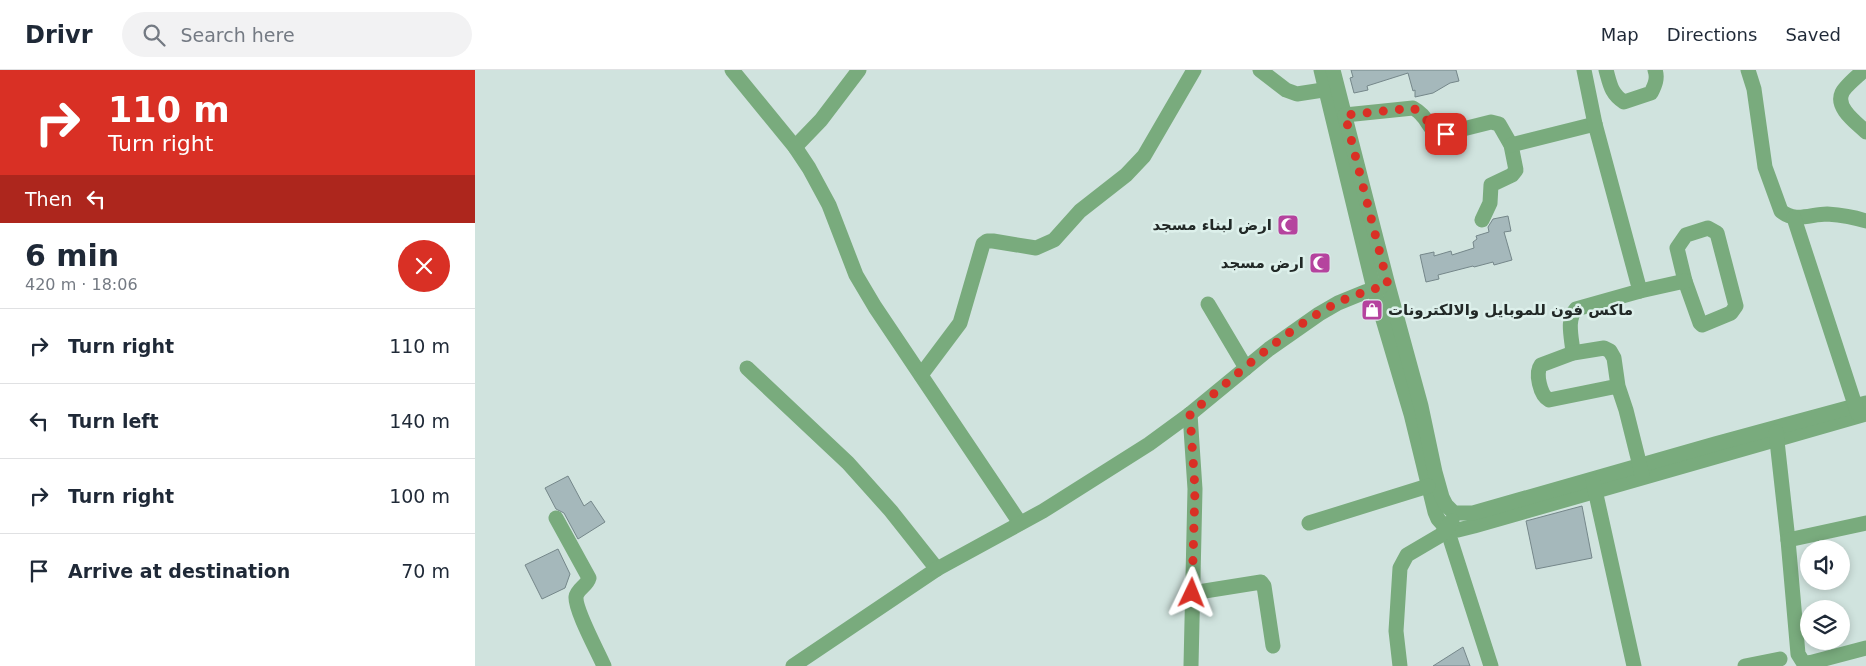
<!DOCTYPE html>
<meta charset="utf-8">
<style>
:root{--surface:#fff;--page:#f2f2f3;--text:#1f2937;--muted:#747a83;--line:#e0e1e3}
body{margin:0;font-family:"DejaVu Sans",Cairo,sans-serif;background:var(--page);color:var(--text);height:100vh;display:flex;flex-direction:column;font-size:19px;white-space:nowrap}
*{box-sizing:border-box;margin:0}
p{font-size:16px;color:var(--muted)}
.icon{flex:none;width:28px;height:28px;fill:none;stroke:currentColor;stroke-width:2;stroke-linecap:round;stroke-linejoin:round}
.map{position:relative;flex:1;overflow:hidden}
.panel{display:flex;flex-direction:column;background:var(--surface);width:475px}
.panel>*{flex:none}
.guide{background:#d93025;color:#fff;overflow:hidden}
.tools{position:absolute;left:1325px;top:470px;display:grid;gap:10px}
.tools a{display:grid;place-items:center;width:50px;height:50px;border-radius:50%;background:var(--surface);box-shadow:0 2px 8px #0003;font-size:25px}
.pin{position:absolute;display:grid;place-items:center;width:42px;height:42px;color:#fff;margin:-21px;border-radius:10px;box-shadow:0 2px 8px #0006}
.me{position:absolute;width:55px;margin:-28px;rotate:2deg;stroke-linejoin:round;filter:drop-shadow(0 0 4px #0008)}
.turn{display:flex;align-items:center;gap:18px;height:105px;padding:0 25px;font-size:22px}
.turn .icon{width:65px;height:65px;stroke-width:2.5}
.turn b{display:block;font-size:35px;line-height:42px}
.then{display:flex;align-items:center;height:48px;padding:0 25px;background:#0003;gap:10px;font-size:19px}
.round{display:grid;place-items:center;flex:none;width:52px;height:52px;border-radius:26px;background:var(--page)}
.overview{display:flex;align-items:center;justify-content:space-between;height:85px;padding:0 25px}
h1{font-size:30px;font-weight:600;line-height:38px}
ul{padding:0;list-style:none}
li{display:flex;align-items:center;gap:15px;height:75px;padding:0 25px;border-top:1px solid var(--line)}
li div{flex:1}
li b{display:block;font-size:19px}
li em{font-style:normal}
header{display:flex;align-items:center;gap:30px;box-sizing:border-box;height:70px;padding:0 25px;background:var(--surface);border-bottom:1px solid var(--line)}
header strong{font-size:24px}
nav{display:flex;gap:28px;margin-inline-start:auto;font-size:18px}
.search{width:350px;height:45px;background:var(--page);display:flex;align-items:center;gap:12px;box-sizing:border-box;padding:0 18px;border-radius:28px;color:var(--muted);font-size:19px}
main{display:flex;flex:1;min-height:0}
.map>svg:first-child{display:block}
.building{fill:#a5b8bb;stroke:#75878a}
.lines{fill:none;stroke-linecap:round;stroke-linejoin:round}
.minor{stroke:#79ab7d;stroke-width:15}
.route{stroke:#d93025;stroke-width:9;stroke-dasharray:0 16.2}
.labels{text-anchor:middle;stroke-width:5;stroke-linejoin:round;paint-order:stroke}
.poi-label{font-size:15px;font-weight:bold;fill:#212826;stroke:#ddf0eb;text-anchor:end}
</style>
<header>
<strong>Drivr</strong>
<div class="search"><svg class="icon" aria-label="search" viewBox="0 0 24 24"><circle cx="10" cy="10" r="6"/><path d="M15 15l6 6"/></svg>Search here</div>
<nav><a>Map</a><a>Directions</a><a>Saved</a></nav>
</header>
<main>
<section class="panel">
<div class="guide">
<div class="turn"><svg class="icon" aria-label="right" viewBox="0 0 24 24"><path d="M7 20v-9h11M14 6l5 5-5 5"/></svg><div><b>110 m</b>Turn right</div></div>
<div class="then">Then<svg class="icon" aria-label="left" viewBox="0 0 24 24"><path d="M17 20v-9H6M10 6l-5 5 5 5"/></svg></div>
</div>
<div class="overview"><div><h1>6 min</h1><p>420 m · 18:06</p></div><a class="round" style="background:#d93025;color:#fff"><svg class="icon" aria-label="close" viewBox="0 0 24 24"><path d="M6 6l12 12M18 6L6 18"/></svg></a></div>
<ul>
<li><svg class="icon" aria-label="right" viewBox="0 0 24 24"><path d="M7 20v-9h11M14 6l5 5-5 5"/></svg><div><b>Turn right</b></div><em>110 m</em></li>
<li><svg class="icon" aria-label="left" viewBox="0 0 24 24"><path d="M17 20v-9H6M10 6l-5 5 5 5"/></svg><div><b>Turn left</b></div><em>140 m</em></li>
<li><svg class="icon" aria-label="right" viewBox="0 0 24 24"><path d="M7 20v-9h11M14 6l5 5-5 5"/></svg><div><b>Turn right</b></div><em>100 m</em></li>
<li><svg class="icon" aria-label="arrive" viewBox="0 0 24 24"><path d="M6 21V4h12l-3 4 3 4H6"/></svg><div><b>Arrive at destination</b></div><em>70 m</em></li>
</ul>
</section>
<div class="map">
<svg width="1391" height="596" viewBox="0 0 1391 596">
<rect width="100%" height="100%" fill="#d0e3de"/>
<g class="building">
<path d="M 876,0 L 981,0 L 984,11 L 975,13 L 958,23 L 940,27 L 940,20 L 938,21 L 933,3 L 892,16 L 893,20 L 879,23 L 875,8 L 878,7 Z"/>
<path d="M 1033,146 L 1036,161 L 1029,162 L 1037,190 L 1019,195 L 1018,192 L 999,197 L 998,196 L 963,205 L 964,209 L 951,212 L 945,185 L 959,182 L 959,186 L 976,181 L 977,185 L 999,178 L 998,172 L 1002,169 L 1001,166 L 1014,162 L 1013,157 L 1018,149 Z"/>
<path d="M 93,406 L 109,436 L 116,431 L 130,452 L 103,469 L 89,443 L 81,439 L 70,418 Z"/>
<path d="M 1107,436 L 1117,488 L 1061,499 L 1051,451 Z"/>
<path d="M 83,479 L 95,504 L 90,518 L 67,529 L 50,495 Z"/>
<path d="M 988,577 L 995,596 L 958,596 Z"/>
</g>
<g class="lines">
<g class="minor">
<path d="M 257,0 L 320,77 L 334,98 L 354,135 L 381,205 L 400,237 L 545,453"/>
<path d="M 785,0 L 811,20 L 822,24 L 861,18"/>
<path d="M 846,0 L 899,219 L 936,344 L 960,442 L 963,449 L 972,459 L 983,460 L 999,456 L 1391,344"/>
<path d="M 858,0 L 913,215 L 946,336 L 960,402 L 967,427 L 971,435 L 979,443 L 998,443 L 1240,374 L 1391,333"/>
<path d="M 1131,0 C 1135,14 1136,24 1149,32 L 1176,23 C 1180,15 1183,8 1180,0"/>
<path d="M 1273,0 L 1279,19 L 1290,97 L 1306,141 C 1320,153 1336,144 1352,144 C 1365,145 1379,147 1391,151"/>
<path d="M 1389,0 C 1383,6 1369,17 1367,23 C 1360,38 1382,53 1391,62"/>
<path d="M 870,45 L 938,38 C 953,46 952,58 964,65 L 1016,52 L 1024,54 L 1036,75 L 1041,100 L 1037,105 L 1016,115 L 1015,133 L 1007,150"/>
<path d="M 1036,75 L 1120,54"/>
<path d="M 320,77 L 346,50 L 384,0"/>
<path d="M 1319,148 L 1383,344"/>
<path d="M 1233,158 L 1242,163 L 1261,236 L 1256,243 L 1227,255 L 1225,253 L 1210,211 L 1202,178 L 1211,165 Z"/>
<path d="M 1165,221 L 1210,211"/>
<path d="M 733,234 L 771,298"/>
<path d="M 1098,283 C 1097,268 1091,250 1101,239 L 1165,221 L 1120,54 L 1109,0"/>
<path d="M 272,298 L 373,393 L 416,441 L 462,499"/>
<path d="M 446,305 L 485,253 L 508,174 L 512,171 L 518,171 L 561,178 L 579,170 L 605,141 L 651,105 L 669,86 L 719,0"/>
<path d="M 1143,316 L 1074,330 C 1065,325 1060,303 1066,295 L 1098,283 L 1129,278 L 1135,281 L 1139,288 L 1143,316 L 1151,340 L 1167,404"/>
<path d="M 715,344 L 720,419 L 716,596"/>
<path d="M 1301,362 L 1313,470 L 1323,584 L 1328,592 L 1334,593 L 1391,578"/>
<path d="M 1118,411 L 1159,596"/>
<path d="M 81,448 L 114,508 C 112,516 102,519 101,527 C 100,540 123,582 129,596"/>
<path d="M 834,453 L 953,416"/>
<path d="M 972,459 L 1016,596"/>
<path d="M 1313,470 L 1391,453"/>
<path d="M 717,523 L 786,512 L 789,516 L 798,576"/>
<path d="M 318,596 L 462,499 L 568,441 L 674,374 L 715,344 L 794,279 L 844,244 L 863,233 L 890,222 L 906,217"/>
<path d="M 925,596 L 921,561 L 925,498 L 932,485 L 966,465 L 977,451"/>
<path d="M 1270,596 L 1305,589"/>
</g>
</g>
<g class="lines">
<path class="route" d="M 717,523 L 720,419 L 715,344 C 759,307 811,259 862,233 C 878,225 895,220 913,215 L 870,45 L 938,38 C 941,40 946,42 948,45 C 957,55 955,66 971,64"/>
</g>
<defs>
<g id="mosque-square" transform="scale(1.125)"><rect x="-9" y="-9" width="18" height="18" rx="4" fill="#b5439e" stroke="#ddf0eb"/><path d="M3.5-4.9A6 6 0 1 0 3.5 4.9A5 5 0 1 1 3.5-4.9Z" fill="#fff"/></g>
<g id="shop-square" transform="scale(1.125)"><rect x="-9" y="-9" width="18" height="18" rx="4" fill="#b5439e" stroke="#ddf0eb"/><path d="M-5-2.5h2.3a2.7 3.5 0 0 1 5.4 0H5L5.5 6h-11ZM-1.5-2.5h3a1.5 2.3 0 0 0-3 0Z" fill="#fff"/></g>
</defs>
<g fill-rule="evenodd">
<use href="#mosque-square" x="813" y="155"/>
<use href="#mosque-square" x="845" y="193"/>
<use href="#shop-square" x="897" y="240"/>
</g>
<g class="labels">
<g class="poi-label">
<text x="797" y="160">ارض لبناء مسجد</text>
<text x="829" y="198">ارض مسجد</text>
<text x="913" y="245" text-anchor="start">ماكس فون للموبايل والالكترونات</text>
</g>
</g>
</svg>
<div class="tools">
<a><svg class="icon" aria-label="sound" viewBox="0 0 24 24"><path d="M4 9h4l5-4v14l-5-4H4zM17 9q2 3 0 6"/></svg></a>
<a><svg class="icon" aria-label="layers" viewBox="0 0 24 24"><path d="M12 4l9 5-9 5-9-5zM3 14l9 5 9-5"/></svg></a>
</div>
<div class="pin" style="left:971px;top:64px;background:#d93025"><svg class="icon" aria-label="arrive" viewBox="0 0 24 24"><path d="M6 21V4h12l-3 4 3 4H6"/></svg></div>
<svg class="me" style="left:717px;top:523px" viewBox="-20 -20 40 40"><path d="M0-17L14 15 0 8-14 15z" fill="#d93025" stroke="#fff" stroke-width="4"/></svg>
</div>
</main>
